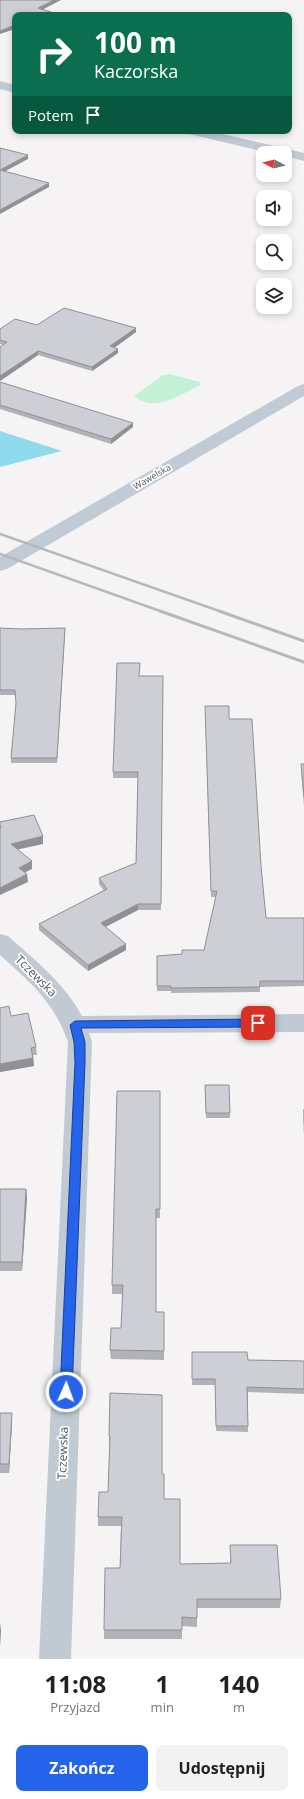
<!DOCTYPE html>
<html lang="pl">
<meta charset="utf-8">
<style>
:root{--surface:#fff;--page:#f2f2f2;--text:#222;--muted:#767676;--accent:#2563eb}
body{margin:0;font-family:"Open Sans",sans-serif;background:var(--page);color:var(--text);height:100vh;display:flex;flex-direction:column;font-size:15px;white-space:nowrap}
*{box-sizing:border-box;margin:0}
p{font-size:13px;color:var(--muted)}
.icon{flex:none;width:22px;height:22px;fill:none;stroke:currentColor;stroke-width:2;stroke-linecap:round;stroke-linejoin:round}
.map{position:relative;height:1659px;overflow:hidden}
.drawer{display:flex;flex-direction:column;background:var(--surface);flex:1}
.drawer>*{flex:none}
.hud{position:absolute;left:12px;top:12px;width:280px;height:122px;border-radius:8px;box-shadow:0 2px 6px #0003;background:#0b6e4f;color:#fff;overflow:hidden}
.needle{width:26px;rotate:277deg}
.buttons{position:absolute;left:256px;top:146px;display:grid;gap:8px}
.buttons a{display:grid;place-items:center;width:36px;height:36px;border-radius:8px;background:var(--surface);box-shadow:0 2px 6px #0003;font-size:20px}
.pin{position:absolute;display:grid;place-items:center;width:34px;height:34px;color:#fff;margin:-17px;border-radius:8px;box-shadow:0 2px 6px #0006}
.me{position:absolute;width:44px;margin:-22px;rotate:2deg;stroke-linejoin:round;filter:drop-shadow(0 0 3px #0008)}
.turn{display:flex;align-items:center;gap:14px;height:84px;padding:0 16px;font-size:18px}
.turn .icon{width:52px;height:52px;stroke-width:2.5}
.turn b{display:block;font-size:28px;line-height:34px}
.then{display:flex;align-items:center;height:38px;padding:0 16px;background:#0003;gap:8px;font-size:15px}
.eta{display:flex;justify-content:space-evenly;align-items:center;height:68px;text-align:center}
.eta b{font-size:24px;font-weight:700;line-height:28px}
.action{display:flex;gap:8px;margin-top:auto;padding:8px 16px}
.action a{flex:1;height:46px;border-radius:8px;background:var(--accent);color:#fff;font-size:16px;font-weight:700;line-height:46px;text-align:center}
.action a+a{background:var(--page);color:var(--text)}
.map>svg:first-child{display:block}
.green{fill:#c3f1d5}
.water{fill:#90daee}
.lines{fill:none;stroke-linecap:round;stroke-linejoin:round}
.street{fill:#c1cad2;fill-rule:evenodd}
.secondary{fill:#c1cbd6;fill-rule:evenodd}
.rail-far1{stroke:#b5b8bd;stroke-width:2.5}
.rail{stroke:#b5b8bd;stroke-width:3}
.wall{fill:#b0b2b7}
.shaded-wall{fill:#909195}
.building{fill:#cdcfd5;stroke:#909195}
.route{fill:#2563eb;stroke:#184099}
.labels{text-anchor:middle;stroke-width:3.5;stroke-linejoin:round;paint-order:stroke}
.far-street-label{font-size:9px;fill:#4a5661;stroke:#fff}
.near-street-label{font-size:12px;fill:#4a5661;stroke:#fff}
</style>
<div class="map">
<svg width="304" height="1659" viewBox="0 0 304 1659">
<rect width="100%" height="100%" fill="#f5f3f3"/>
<path class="green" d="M 169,374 L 200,382 L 201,385 C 181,394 154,414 134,396 L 163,375 Z"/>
<path class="water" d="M 0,431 L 62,451 L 0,467 Z"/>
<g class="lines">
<g class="street">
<path d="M 0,81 L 15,85 L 15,93 L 0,89 Z"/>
<path d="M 188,131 L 210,131 L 304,153 L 304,161 L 285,156 L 285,153 L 270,153 L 189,134 Z"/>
<path d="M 0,934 L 8,936 C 36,961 64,983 82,1016 L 304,1014 L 304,1032 L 89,1033 L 92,1042 L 71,1659 L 39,1659 L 68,1042 C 54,1002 31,983 0,955 Z"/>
</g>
<path class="secondary" d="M 304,384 L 304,396 L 7,569 L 0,571 L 0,557 L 298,386 Z"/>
<g class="rail-far1">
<path d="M 0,534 L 222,612"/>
<path d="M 0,554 L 163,612"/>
</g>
<g class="rail">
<path d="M 160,611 L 304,662"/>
<path d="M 219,611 L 304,641"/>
</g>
</g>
<g class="wall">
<path d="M 37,325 L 136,328 L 136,332 L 114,348 L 118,349 L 118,353 L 92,371 L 38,355 L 0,381 L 0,347 L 3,345 L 0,344 L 0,329 Z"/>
<path d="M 0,382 L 133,427 L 111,444 L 0,409 Z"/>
<path d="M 0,628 L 22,629 L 65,628 L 57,763 L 11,763 L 11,758 L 16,703 L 15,695 L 0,695 Z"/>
<path d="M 140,676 L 163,676 L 161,910 L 138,910 L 106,927 L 126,950 L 88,971 L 39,930 L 39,924 L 104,891 L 99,884 L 99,878 L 136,863 L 138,778 L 113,778 L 113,772 Z"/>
<path d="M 205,711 L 229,719 L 261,866 L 266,918 L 304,918 L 304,986 L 260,987 L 260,992 L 171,993 L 171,991 L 157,991 L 157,956 L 182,954 L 204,950 L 216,897 L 211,897 Z"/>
<path d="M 301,764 L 304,764 L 304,806 L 301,770 Z"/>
<path d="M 0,1008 L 11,1016 L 36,1047 L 37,1055 L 33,1055 L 34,1066 L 0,1072 Z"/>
<path d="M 205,1085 L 230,1113 L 230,1118 L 206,1118 Z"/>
<path d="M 160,1091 L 160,1218 L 156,1218 L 156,1312 L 164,1312 L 164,1360 L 111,1359 L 110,1350 L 121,1328 L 123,1294 L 112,1294 L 112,1285 Z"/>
<path d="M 303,1109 L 304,1109 L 304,1136 L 303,1117 Z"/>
<path d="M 0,1189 L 26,1189 L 27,1198 L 22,1271 L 0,1271 Z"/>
<path d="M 192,1352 L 248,1360 L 304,1361 L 304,1394 L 248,1392 L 248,1432 L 216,1431 L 215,1385 L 192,1385 Z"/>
<path d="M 110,1393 L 162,1474 L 164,1499 L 180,1564 L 230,1563 L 230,1545 L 281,1599 L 280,1608 L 197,1608 L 197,1627 L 182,1626 L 182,1639 L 104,1639 L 104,1630 L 120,1568 L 121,1526 L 98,1526 L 98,1517 L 108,1492 L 110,1445 L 109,1445 L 109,1436 Z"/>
<path d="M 0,1413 L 12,1422 L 9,1473 L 0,1473 Z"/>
</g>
<g class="shaded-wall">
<path d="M 54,0 L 61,0 L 38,12 L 38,8 Z"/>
<path d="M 51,12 L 51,15 L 42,15 Z"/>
<path d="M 15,25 L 15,29 L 0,34 L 0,31 Z"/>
<path d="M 28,155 L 28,159 L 0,174 L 0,170 Z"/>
<path d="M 49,183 L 49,187 L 0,214 L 0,210 Z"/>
<path d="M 136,328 L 136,332 L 110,351 L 110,346 Z"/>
<path d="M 118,349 L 118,353 L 92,371 L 92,367 Z"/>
<path d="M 38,351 L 38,355 L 0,381 L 0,376 Z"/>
<path d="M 133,423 L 133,427 L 111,444 L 111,439 Z"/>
<path d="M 65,628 L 65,632 L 57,763 L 57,758 Z"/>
<path d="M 43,836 L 43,844 L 11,851 L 11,844 Z"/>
<path d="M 32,861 L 32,869 L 20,875 L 19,868 Z"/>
<path d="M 27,874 L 28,882 L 0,895 L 0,888 Z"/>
<path d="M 138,904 L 138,910 L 101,929 L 101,923 Z"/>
<path d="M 126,944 L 126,950 L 88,971 L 88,965 Z"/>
<path d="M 33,1058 L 34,1066 L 0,1072 L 0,1064 Z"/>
<path d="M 26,1189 L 27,1198 L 22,1271 L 22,1262 Z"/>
<path d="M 12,1413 L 12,1422 L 9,1473 L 9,1464 Z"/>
<path d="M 1,1623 L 1,1632 L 0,1647 L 0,1630 Z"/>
</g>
<g class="building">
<path d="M 0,0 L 54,0 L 38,8 L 51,12 L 42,15 L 15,15 L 15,25 L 0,31 Z"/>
<path d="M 0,148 L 28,155 L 0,170 L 49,183 L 0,210 Z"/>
<path d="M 64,308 L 136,328 L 110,346 L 118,349 L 92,367 L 38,351 L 0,376 L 0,347 L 7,342 L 0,340 L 0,329 L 15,319 L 37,325 Z"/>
<path d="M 0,382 L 133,423 L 111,439 L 0,405 Z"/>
<path d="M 0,628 L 22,629 L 65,628 L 57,758 L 11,758 L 16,703 L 15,690 L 0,690 Z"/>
<path d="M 117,663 L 140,663 L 139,676 L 163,676 L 161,904 L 138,904 L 101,923 L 126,944 L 88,965 L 39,924 L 107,889 L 99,878 L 136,863 L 138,772 L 113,772 Z"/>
<path d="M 205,706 L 229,706 L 229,719 L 252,719 L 261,866 L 266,918 L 304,918 L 304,981 L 260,981 L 260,987 L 171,988 L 171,986 L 157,986 L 157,956 L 182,954 L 182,950 L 204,950 L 217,891 L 211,891 Z"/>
<path d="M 301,764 L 304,764 L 304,797 Z"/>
<path d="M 34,815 L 43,836 L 11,844 L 32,861 L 19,868 L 27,874 L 0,888 L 0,828 L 1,828 L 0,825 L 0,822 Z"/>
<path d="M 9,1006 L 11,1016 L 28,1013 L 36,1047 L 31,1048 L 33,1058 L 0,1064 L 0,1008 Z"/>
<path d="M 205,1085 L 229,1085 L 230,1113 L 206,1113 Z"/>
<path d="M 117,1091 L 160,1091 L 160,1209 L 156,1209 L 156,1312 L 164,1312 L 164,1351 L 110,1350 L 111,1328 L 121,1328 L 123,1285 L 112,1285 Z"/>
<path d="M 0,1189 L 26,1189 L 22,1262 L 0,1262 Z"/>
<path d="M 192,1352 L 247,1352 L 248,1360 L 304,1361 L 304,1389 L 247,1387 L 248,1426 L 216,1426 L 215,1379 L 192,1379 Z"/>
<path d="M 110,1393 L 162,1395 L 162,1474 L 164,1474 L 164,1499 L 180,1499 L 180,1564 L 231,1563 L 230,1545 L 277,1545 L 281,1599 L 197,1599 L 197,1618 L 182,1617 L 182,1630 L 104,1630 L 105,1568 L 120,1568 L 122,1517 L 98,1517 L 99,1492 L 108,1492 L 110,1436 L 109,1436 Z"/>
<path d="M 0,1413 L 12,1413 L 9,1464 L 0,1464 Z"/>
</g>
<path class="route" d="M 258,1019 L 263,1023 L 258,1027 L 81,1028 L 85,1042 L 85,1062 L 72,1392 L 70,1395 L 66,1397 L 62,1395 L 60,1392 L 75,1062 L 74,1042 L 70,1025 L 75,1021 Z"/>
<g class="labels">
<g class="far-street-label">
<text transform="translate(152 477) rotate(-30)" y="3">Wawelska</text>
</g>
<g class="near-street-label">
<text transform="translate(36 976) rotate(45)" y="4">Tczewska</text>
<text transform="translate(63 1453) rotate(-88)" y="4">Tczewska</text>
</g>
</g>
</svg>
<div class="buttons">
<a><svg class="needle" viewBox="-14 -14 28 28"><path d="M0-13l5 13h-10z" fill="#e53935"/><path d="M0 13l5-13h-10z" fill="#767676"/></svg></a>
<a><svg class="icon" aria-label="sound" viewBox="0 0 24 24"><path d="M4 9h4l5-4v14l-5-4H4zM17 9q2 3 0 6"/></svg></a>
<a><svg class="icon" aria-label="search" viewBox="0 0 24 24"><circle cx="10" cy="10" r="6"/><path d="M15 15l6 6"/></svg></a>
<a><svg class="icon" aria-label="layers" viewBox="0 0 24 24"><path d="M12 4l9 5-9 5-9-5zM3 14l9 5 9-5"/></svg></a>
</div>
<div class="pin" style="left:258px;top:1023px;background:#d93025"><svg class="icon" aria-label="arrive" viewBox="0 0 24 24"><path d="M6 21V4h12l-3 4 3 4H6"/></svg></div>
<svg class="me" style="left:66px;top:1392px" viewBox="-20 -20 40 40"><circle r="17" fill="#2563eb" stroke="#fff" stroke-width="3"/><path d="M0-11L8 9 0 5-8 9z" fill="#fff"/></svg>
<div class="hud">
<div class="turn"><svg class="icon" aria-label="right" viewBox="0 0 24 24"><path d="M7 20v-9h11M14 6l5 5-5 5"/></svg><div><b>100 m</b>Kaczorska</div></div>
<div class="then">Potem<svg class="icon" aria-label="arrive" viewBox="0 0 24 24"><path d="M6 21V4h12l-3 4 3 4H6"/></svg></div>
</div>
</div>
<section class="drawer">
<div class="eta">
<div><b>11:08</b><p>Przyjazd</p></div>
<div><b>1</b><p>min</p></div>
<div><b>140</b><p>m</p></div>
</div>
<div class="action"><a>Zakończ</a><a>Udostępnij</a></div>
</section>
